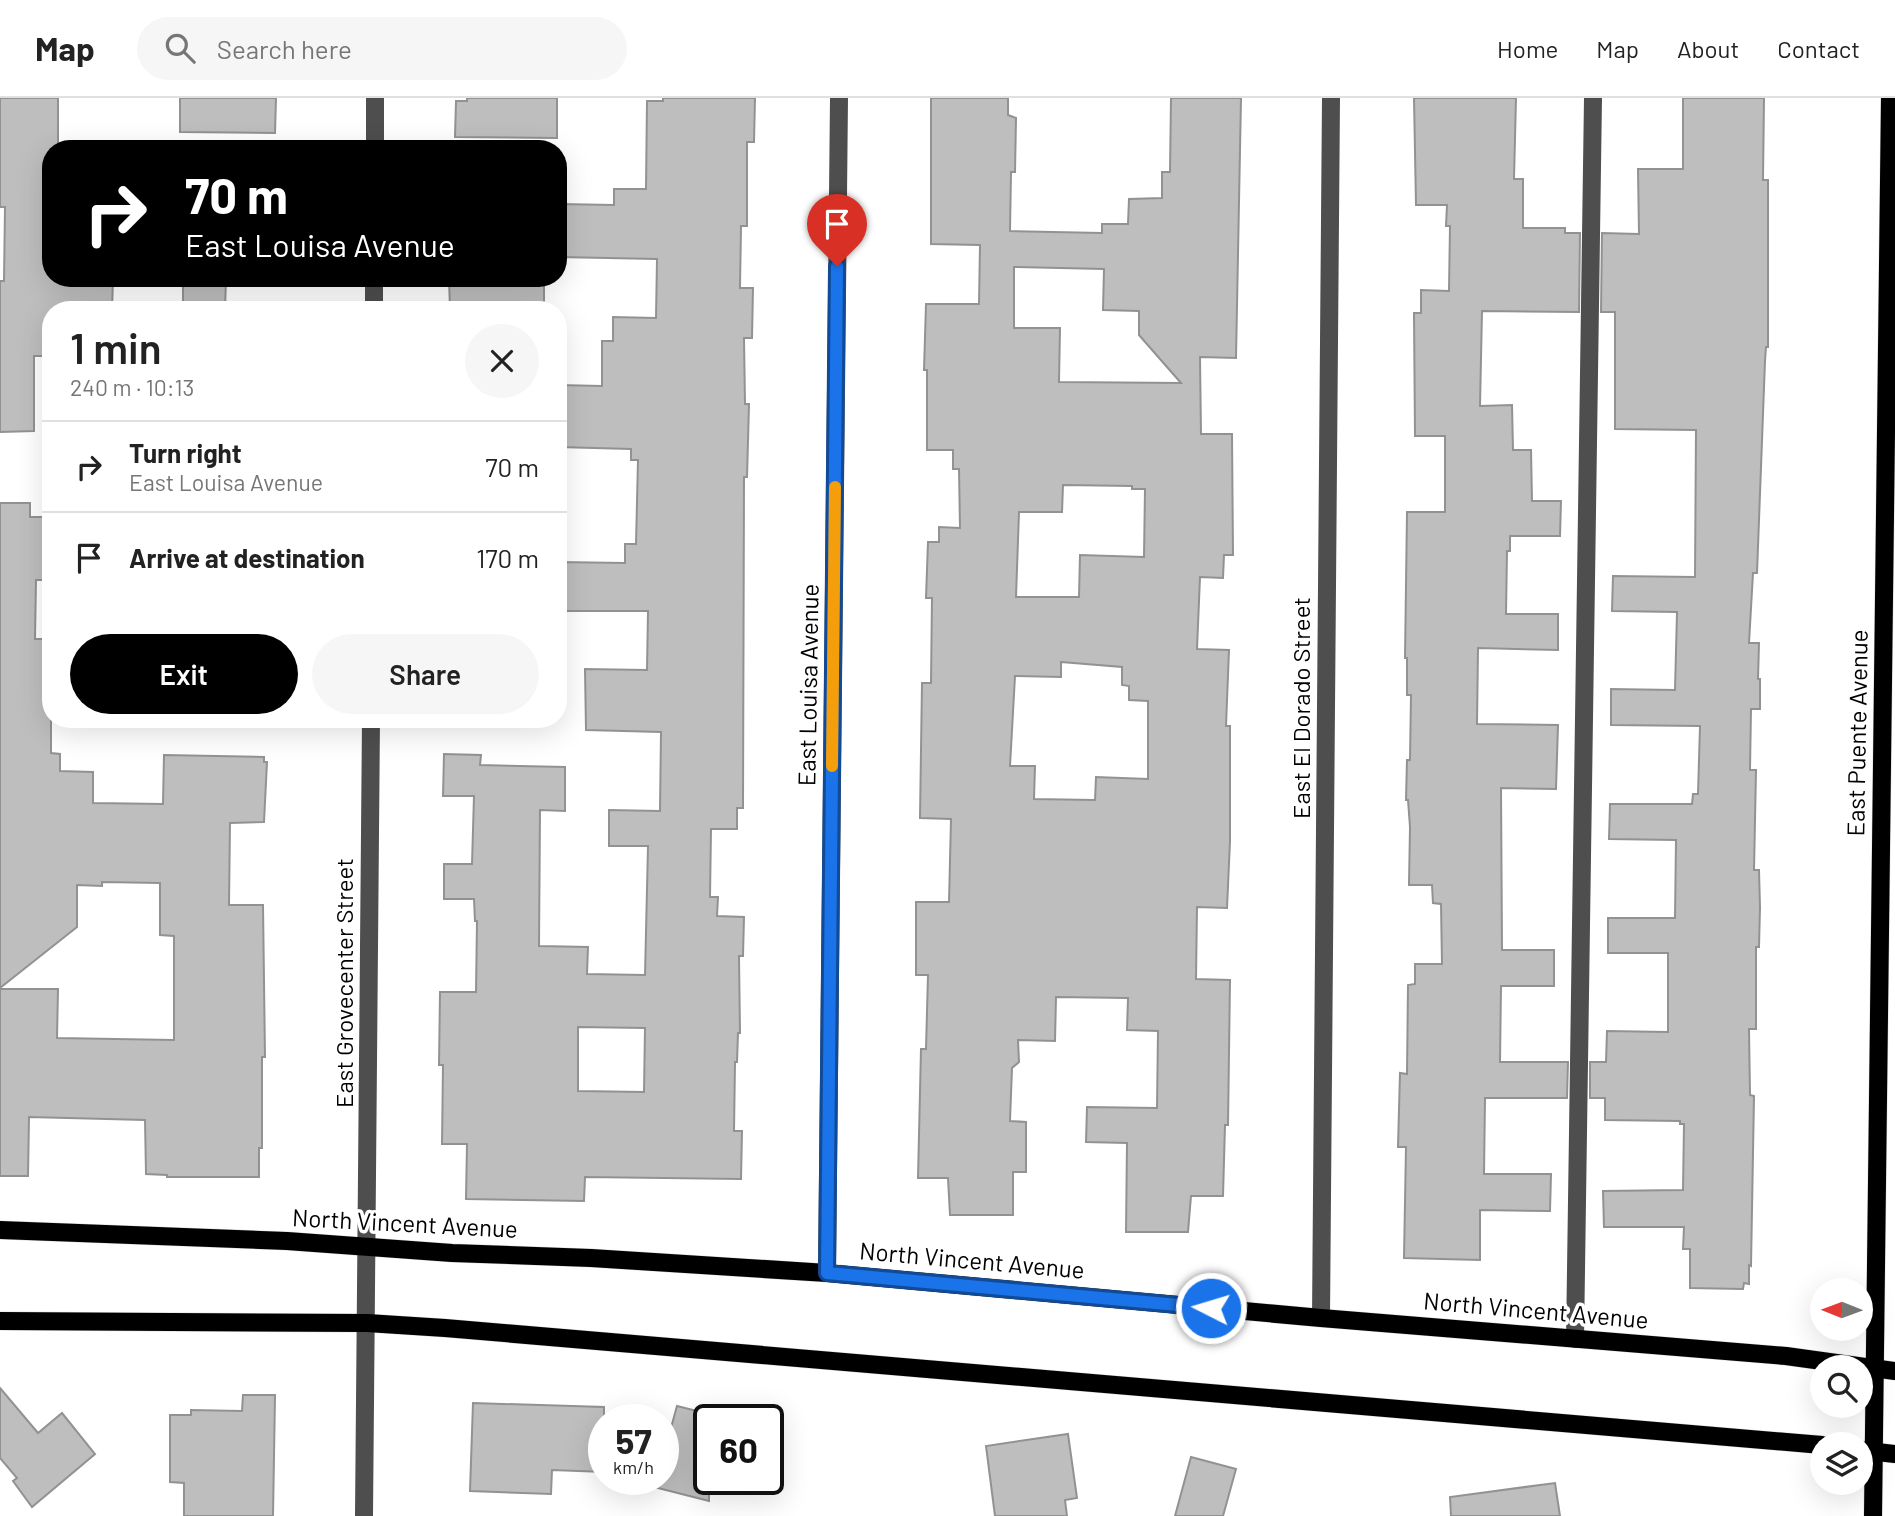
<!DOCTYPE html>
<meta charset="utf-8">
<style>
:root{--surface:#fff;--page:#f6f6f6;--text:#222;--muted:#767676;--line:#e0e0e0;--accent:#000}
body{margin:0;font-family:Barlow,sans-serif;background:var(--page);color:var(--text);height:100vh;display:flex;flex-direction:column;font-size:26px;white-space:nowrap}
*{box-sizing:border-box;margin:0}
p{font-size:23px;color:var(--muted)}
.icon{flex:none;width:38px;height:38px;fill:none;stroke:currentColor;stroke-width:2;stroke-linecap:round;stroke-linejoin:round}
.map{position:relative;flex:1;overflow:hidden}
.panel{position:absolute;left:42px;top:203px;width:525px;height:427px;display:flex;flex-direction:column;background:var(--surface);border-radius:28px;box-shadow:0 7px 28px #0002}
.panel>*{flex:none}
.guide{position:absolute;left:42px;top:42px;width:525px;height:147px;border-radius:28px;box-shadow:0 7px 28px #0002;background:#000;color:#fff;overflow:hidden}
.needle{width:46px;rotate:271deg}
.controls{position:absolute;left:1810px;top:1180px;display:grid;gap:14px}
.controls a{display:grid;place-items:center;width:63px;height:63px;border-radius:50%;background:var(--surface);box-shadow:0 7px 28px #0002;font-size:35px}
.speed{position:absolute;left:588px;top:1306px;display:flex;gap:14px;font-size:35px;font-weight:700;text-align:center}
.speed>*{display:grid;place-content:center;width:91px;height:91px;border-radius:50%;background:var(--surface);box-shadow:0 7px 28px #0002;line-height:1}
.speed small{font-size:18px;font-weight:400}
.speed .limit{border:4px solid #111;border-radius:10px;background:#fff;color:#111}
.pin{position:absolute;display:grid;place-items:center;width:60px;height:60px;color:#fff;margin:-72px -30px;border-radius:50% 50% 50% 0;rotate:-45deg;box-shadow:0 0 7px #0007}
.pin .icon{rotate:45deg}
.me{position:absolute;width:77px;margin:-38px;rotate:275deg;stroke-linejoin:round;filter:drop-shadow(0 0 5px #0008)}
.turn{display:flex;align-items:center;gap:24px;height:147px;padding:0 28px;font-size:32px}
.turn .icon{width:91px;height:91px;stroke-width:2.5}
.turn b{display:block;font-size:49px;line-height:60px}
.round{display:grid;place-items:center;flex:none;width:74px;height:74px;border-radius:37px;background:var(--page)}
.headline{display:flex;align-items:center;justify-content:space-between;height:119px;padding:0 28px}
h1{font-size:42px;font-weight:600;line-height:52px}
.button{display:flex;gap:14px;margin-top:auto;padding:14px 28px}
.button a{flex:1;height:80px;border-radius:42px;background:var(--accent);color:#fff;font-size:28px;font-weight:600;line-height:80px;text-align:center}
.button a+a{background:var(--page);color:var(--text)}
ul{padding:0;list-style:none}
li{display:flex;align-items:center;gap:21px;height:91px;padding:0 28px;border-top:2px solid var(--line)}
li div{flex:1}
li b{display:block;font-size:26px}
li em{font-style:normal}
header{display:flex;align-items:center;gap:42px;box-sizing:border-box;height:98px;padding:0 35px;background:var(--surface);border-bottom:2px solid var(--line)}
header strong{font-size:33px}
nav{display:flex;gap:38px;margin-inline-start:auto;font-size:24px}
.search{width:490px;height:63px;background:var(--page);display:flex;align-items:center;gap:18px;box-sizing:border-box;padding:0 24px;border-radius:38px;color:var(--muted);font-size:26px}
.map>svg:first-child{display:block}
.building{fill:#bebebe;stroke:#929292;stroke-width:2;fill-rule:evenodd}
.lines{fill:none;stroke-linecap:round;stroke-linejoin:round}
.major-casing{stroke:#dbdbdb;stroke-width:19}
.minor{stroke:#4e4e4e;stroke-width:18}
.major{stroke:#000;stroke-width:18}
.route-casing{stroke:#114b97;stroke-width:18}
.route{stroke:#1a73e8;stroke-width:12}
.slow{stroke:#f59e0b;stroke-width:12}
.labels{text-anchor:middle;stroke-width:7;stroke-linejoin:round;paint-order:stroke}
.street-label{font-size:24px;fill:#000;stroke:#fff}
</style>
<header>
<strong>Map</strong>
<div class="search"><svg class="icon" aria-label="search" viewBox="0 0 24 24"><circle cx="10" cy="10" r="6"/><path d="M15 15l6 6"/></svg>Search here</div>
<nav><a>Home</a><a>Map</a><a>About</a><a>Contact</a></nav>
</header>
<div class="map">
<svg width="1895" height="1418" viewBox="0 0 1895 1418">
<rect width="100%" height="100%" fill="#fff"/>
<g class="building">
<path d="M 0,0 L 58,0 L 58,51 L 51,51 L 51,180 L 113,180 L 112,212 L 51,212 L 51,258 L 34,258 L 34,333 L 0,334 L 0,183 L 4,183 L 5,109 L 0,109 Z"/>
<path d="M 180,0 L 276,0 L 275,35 L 180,34 Z"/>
<path d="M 467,0 L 557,0 L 557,40 L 455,39 L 456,3 L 467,3 Z"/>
<path d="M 663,0 L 755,0 L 754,44 L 747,44 L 747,128 L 741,128 L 740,190 L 753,190 L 752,240 L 744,240 L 745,306 L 749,306 L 747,379 L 744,379 L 743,710 L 737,710 L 737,731 L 711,731 L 710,799 L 718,799 L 717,818 L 744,819 L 743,858 L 739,858 L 740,935 L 738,935 L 737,964 L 735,964 L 734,1033 L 742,1033 L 741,1081 L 585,1079 L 584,1103 L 466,1101 L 467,1046 L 442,1046 L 443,967 L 439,967 L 440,894 L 476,894 L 477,823 L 475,823 L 474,801 L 444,801 L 444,766 L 472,766 L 474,698 L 443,698 L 444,656 L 481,657 L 480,667 L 565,669 L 565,713 L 540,712 L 539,848 L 588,849 L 587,876 L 645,877 L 648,748 L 609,748 L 609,712 L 660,713 L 661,634 L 586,632 L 585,571 L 647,572 L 648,513 L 558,513 L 558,464 L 625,465 L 625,446 L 636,446 L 638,362 L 631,362 L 631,351 L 558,349 L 558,287 L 602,288 L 602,243 L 613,243 L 613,219 L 656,220 L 657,161 L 558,159 L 558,106 L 614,107 L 614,91 L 646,91 L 647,3 L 663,3 ZM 578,929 L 645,930 L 644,994 L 578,993 Z"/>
<path d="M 931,0 L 1008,0 L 1008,17 L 1016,20 L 1015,74 L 1011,74 L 1010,133 L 1102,135 L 1102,126 L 1128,126 L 1129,101 L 1162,100 L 1162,74 L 1170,74 L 1171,0 L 1241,0 L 1236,260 L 1200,259 L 1201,336 L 1232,336 L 1233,457 L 1224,457 L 1223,480 L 1200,479 L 1197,551 L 1229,552 L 1226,628 L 1230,628 L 1230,743 L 1227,810 L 1197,809 L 1196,881 L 1230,882 L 1228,1027 L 1225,1027 L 1223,1098 L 1191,1098 L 1188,1134 L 1126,1134 L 1127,1045 L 1086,1044 L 1087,1009 L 1157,1010 L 1158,933 L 1127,932 L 1128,900 L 1056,899 L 1055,943 L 1018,942 L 1019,964 L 1012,970 L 1010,1023 L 1026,1024 L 1026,1074 L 1013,1074 L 1013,1117 L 950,1117 L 948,1080 L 918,1080 L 921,951 L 926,951 L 928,877 L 916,877 L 916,804 L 949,804 L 951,721 L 920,720 L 922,585 L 931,585 L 932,500 L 926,500 L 928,444 L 939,444 L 939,429 L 960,430 L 959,371 L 953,371 L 953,352 L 927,352 L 927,272 L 924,272 L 926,206 L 979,206 L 980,147 L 931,146 ZM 1014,169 L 1104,171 L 1103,212 L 1139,213 L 1139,237 L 1181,285 L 1059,284 L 1060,230 L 1014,230 ZM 1063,387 L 1132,388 L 1132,391 L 1145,391 L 1144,459 L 1080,457 L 1079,499 L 1016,499 L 1019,414 L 1062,414 ZM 1061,564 L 1122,569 L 1122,587 L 1129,588 L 1129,602 L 1148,603 L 1148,681 L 1096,679 L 1095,702 L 1034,701 L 1035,668 L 1010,668 L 1015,578 L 1061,579 Z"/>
<path d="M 1414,0 L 1516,0 L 1514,81 L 1523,81 L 1523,130 L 1565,130 L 1565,135 L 1580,135 L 1579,214 L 1482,213 L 1480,308 L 1512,307 L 1513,352 L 1531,352 L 1532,403 L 1561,403 L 1560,438 L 1510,438 L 1510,453 L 1507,453 L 1506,516 L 1558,516 L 1558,552 L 1478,550 L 1477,626 L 1558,627 L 1556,691 L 1501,690 L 1502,852 L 1554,852 L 1554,888 L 1501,888 L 1500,964 L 1568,964 L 1567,1000 L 1485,1000 L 1484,1076 L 1551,1076 L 1550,1113 L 1480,1112 L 1480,1162 L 1404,1160 L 1406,1049 L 1398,1049 L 1400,975 L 1407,976 L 1408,887 L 1415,886 L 1415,866 L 1442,866 L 1441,806 L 1433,805 L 1432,787 L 1409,787 L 1410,729 L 1408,702 L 1406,702 L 1407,662 L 1410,662 L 1411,597 L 1407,597 L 1407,560 L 1405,560 L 1407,414 L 1445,414 L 1445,338 L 1415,338 L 1414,215 L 1421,215 L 1421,192 L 1449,193 L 1450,128 L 1446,128 L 1447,107 L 1416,107 Z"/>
<path d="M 1683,0 L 1764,0 L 1763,82 L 1768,82 L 1768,249 L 1766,249 L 1765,263 L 1757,475 L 1753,475 L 1749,545 L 1759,545 L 1758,581 L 1760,581 L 1760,611 L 1751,611 L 1750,672 L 1756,672 L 1754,772 L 1759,772 L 1760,809 L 1759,849 L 1756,849 L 1756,931 L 1749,931 L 1750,997 L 1754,998 L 1751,1168 L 1749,1167 L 1749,1186 L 1744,1185 L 1743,1191 L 1690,1190 L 1690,1151 L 1683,1151 L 1684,1129 L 1604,1129 L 1603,1093 L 1683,1092 L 1684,1026 L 1680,1026 L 1680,1023 L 1605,1022 L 1605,1000 L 1590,1000 L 1590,964 L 1606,964 L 1607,933 L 1668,934 L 1668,855 L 1608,855 L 1608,820 L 1675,820 L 1676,742 L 1609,741 L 1610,706 L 1692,706 L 1693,696 L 1698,696 L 1700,628 L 1611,627 L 1611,591 L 1675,592 L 1677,514 L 1612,513 L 1613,478 L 1695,479 L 1696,332 L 1615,331 L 1615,214 L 1601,214 L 1602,135 L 1639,136 L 1638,71 L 1683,71 Z"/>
<path d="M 183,180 L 226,180 L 225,212 L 183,212 Z"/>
<path d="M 449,180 L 544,180 L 544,212 L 450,212 Z"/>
<path d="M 0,405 L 30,405 L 30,419 L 51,419 L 51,482 L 36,482 L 35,541 L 46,541 L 46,546 L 51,546 L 51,655 L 60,656 L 60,673 L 93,674 L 93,705 L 163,706 L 164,657 L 264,659 L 264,664 L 267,664 L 264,724 L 230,725 L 229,807 L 263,807 L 265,959 L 262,959 L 262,1050 L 259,1050 L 259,1079 L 167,1079 L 167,1077 L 146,1076 L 145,1022 L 29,1019 L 28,1078 L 0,1078 L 0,891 L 58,891 L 57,940 L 174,942 L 174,838 L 160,837 L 160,785 L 102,784 L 102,788 L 77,787 L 77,829 L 0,890 Z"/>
<path d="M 0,1290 L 38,1335 L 62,1315 L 95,1356 L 32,1409 L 13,1383 L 17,1380 L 0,1360 Z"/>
<path d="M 243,1297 L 275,1297 L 273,1418 L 184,1418 L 184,1385 L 170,1384 L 170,1317 L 191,1317 L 191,1312 L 242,1313 Z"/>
<path d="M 473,1305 L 604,1309 L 604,1374 L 552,1372 L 551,1396 L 470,1393 Z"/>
<path d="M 677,1308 L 709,1316 L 709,1403 L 654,1389 L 656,1381 L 663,1381 L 663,1335 L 669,1337 Z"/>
<path d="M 1068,1336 L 1077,1400 L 1065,1402 L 1067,1418 L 995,1418 L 986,1348 Z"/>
<path d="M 1191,1359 L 1236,1371 L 1223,1418 L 1175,1418 Z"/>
<path d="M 1555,1385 L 1560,1418 L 1451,1418 L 1450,1399 Z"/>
</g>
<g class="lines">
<g class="major-casing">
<g id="major">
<path d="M 0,1132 L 287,1143 L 452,1155 L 591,1160 L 827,1175 L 1321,1220 L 1786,1258 L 1895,1273"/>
<path d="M 0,1223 L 367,1225 L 445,1230 L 1822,1347"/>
<path d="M 1860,1352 L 1895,1356"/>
<path d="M 1873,1418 L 1890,0"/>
</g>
</g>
<g class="minor">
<path d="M 375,51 L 375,0"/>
<path d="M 374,212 L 374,180"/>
<path d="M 827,1175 L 839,0"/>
<path d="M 1321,1220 L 1331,0"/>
<path d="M 1575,1241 L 1593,0"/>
<path d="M 364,1418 L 371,621"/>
</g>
<use href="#major" class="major"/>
</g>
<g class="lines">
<g class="route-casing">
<path id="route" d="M 837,168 L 827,1175 L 1211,1210"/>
</g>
<use href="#route" class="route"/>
<path class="slow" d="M 832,668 L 835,389"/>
</g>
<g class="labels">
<g class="street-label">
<text transform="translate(809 587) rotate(-89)" y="8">East Louisa Avenue</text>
<text transform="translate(1302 610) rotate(-90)" y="8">East El Dorado Street</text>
<text transform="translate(1858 635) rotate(-89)" y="8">East Puente Avenue</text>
<text transform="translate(345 885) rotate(-90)" y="8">East Grovecenter Street</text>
<text transform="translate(405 1126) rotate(3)" y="8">North Vincent Avenue</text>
<text transform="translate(972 1163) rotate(5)" y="8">North Vincent Avenue</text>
<text transform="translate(1536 1213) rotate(5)" y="8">North Vincent Avenue</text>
</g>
</g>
</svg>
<div class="controls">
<a><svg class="needle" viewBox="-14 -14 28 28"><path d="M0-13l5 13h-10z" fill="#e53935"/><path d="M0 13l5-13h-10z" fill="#767676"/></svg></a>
<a><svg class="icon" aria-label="search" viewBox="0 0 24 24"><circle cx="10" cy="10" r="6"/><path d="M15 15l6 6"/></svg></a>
<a><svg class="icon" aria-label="layers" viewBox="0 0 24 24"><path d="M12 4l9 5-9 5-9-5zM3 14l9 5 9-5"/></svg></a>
</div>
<div class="speed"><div>57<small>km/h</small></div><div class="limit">60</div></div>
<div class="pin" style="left:837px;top:168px;background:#d93025"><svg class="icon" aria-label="arrive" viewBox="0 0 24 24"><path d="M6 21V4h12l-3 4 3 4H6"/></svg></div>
<svg class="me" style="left:1211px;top:1210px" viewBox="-20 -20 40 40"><circle r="17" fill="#1a73e8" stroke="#fff" stroke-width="3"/><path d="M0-11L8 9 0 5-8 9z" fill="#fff"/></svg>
<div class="guide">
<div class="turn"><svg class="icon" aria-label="right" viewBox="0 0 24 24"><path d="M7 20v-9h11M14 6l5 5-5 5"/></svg><div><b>70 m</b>East Louisa Avenue</div></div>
</div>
<section class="panel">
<div class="headline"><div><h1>1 min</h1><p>240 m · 10:13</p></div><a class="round"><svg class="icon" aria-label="close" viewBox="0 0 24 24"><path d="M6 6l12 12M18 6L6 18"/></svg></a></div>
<ul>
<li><svg class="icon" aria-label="right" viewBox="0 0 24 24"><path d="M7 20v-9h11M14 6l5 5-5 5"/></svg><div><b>Turn right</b><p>East Louisa Avenue</p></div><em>70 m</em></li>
<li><svg class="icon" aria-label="arrive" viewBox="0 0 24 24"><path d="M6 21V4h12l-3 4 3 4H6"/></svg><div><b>Arrive at destination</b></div><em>170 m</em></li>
</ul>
<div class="button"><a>Exit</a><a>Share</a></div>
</section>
</div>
